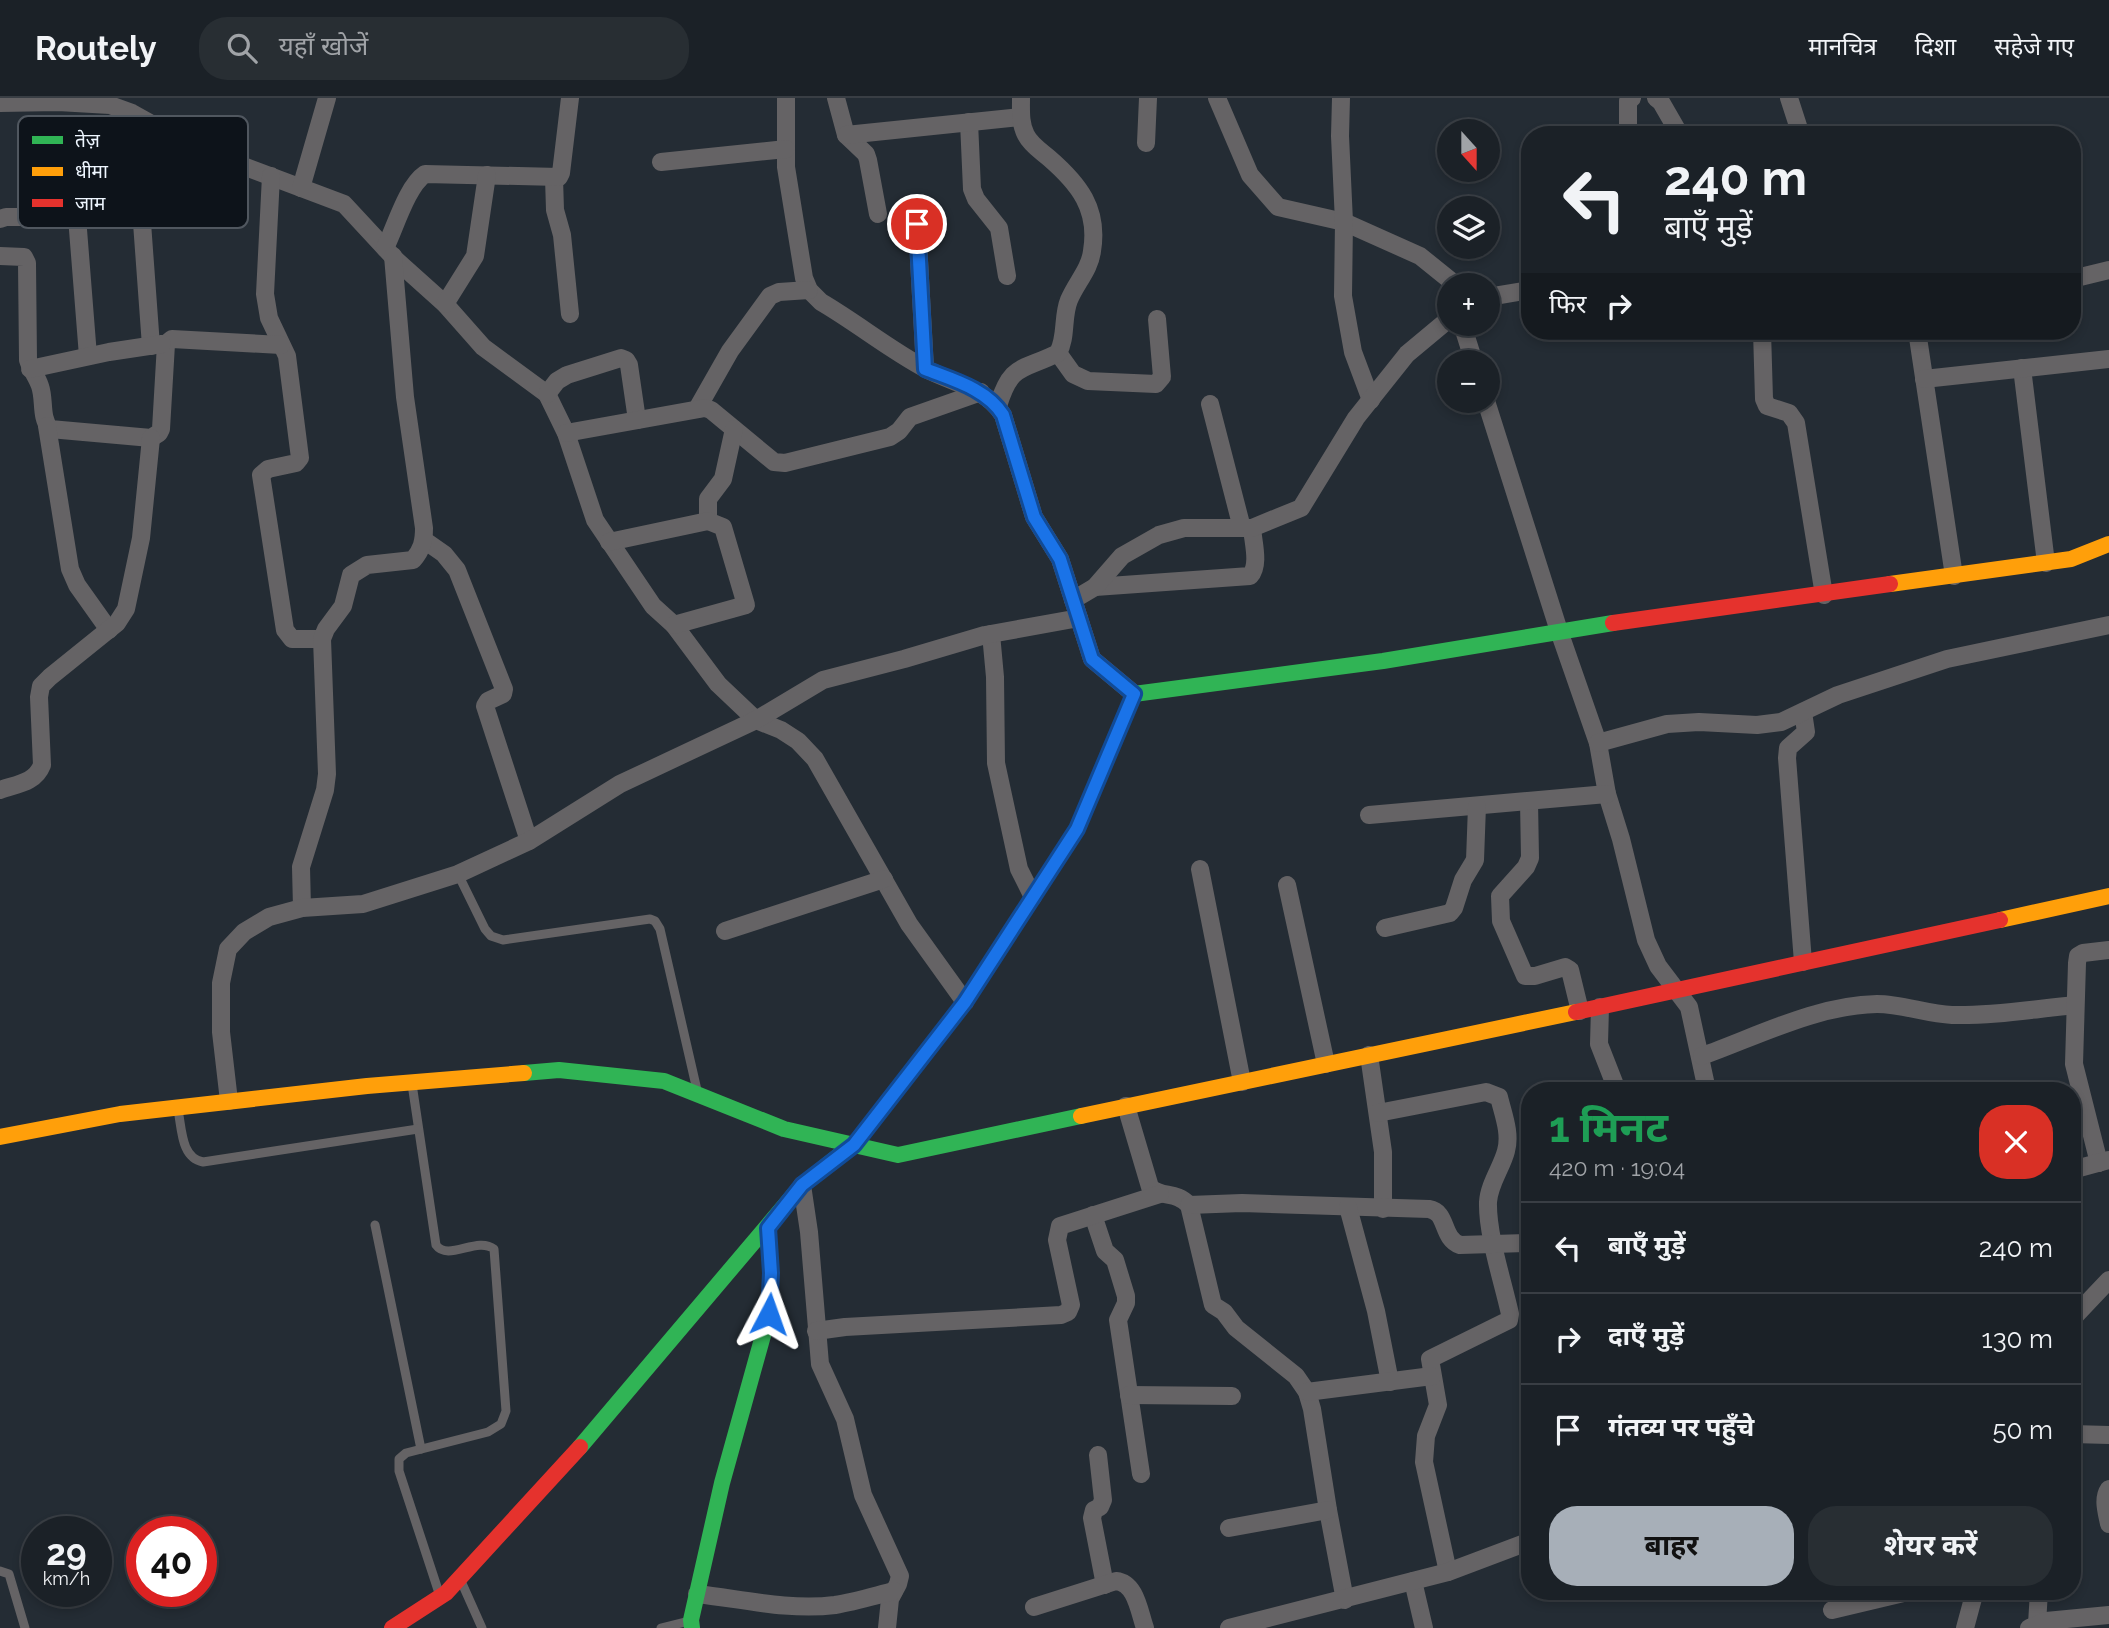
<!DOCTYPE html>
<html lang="hi">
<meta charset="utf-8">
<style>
:root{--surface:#1b2127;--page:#282e33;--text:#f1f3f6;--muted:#a0a3a7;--line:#393e44;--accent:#a7afb8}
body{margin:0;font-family:Raleway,"Noto Sans Devanagari",sans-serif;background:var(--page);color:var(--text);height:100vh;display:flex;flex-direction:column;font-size:26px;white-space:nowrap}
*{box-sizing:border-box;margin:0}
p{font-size:23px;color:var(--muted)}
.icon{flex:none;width:38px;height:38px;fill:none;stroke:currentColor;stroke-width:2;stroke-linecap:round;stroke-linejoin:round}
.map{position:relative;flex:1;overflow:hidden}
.panel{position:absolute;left:1521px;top:984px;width:560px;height:518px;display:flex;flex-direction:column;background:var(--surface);border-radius:28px;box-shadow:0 4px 10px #0003,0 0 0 2px var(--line)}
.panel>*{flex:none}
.hud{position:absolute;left:1521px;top:28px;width:560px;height:214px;border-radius:28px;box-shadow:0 4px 10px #0003,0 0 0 2px var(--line);background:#1b2127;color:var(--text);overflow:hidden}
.needle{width:46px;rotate:159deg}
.fabs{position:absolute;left:1437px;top:21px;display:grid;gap:14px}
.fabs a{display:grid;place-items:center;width:63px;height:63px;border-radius:50%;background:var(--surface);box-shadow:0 4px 10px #0003,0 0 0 2px var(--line);font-size:35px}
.speed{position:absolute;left:21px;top:1418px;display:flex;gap:14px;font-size:35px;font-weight:700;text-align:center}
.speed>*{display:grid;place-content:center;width:91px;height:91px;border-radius:50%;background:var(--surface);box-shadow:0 4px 10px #0003,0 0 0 2px var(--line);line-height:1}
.speed small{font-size:18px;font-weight:400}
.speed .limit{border:10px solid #d22;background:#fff;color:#111}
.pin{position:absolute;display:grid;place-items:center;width:60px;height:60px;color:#fff;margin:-30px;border:4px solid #fff;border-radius:50%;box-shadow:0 2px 7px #0007}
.me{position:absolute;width:77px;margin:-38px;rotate:4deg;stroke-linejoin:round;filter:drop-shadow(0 0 5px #0008)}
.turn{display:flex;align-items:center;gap:24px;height:147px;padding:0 28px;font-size:32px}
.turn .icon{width:91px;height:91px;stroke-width:2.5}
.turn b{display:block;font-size:49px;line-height:60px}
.then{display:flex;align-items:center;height:66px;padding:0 28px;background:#0003;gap:14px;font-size:26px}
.round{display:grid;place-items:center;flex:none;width:74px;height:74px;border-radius:28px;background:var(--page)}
.summary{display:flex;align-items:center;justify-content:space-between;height:119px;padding:0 28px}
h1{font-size:42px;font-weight:700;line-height:52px;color:#1e9e55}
.button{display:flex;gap:14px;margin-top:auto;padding:14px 28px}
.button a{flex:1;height:80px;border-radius:28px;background:var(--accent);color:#111;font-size:28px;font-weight:700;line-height:80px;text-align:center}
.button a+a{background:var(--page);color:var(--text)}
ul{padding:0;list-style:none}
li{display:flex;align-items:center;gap:21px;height:91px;padding:0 28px;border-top:2px solid var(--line)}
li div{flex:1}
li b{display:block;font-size:26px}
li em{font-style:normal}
header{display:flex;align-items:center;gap:42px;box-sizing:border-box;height:98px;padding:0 35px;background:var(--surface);border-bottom:2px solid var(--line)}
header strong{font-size:33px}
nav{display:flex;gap:38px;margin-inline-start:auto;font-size:24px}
.search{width:490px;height:63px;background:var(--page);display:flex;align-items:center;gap:18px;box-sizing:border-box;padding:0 24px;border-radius:28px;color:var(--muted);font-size:26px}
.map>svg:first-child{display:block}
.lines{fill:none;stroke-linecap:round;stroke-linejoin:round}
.lane{stroke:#656365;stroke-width:9}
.street{stroke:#656365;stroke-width:18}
.fast{stroke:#30b455;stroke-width:16}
.slow{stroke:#ff9f0a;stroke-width:16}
.jam{stroke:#e5322d;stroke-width:16}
.route-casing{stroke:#114b97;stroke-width:18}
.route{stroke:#1a73e8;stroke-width:12}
.key{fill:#0d131a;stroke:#50575f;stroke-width:2}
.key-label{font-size:19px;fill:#eef6ff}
</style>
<header>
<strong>Routely</strong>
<div class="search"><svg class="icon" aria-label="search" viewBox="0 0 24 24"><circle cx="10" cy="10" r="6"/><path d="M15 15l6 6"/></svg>यहाँ खोजें</div>
<nav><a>मानचित्र</a><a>दिशा</a><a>सहेजे गए</a></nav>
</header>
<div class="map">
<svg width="2109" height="1530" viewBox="0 0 2109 1530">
<rect width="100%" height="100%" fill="#242c34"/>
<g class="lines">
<g class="lane">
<path d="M 458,776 L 485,831 L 491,838 L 503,842 L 650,821 L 655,823 L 660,831 L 697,992"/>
<path d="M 412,986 L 436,1147 C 448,1164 477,1138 494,1151 L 506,1313 L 501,1326 L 488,1334 L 406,1355 L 399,1361 L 399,1373 L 440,1498"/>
<path d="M 178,1012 C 182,1031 181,1060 203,1064 L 418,1031"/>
<path d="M 375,1127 L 421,1351"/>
<path d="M 0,1473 L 9,1476 L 25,1530"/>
<path d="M 461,1483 L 482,1530"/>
<path d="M 661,1530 L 689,1523"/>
</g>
<g class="street">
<path d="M 786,0 L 786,69 L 804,180 L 809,192 L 821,204 C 857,225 890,252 926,271 C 953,285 986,290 1003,317 L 1034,419 L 1060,461 L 1092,561 L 1134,596"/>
<path d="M 836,0 L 846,37 L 866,56 L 868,62 L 878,116"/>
<path d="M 1217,0 L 1250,77 L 1278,109 L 1344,124 L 1420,158 L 1456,187"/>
<path d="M 1341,0 L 1340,38 L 1344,124 L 1343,198 L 1353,254 L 1371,302"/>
<path d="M 1656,0 L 1661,4 L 1680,37"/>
<path d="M 1789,0 L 1801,37"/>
<path d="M 0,5 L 58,4 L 110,7 L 132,15 L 193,49 L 344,106 L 396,162 L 445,206 L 483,249 L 547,296 L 566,335 L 595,422 L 653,508 L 674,527 L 718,586 L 756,622 L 781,632 L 798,643 L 815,661 L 909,826 L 965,904"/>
<path d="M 969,24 L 972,91 L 976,101 L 999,130 L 1007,178"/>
<path d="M 846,37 L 1021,19"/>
<path d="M 1628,37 L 1628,3 L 1632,0"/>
<path d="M 1146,45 L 1148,0"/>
<path d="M 661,64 L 786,51"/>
<path d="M 271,78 L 265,196 L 269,220 L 287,258 L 300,360 L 296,365 L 268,371 L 261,377 L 285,532 L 292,541 L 322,541"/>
<path d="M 554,80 L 555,112 L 562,137 L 570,216"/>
<path d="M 301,90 L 327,0"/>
<path d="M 77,119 L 88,258"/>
<path d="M 0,121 L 6,119 L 141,119"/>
<path d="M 917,126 L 925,270"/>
<path d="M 385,150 C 395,130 407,88 425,76 L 559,79 L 561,75 L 570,0"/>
<path d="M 0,158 L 24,159 L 27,165 L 28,262 C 31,272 37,279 40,288 C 45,302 40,319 50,331 L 151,340 L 159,335 L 161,331 L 166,246 L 172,241 L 281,247"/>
<path d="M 2072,181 L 2109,172"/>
<path d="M 1488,199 L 1530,192"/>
<path d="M 445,206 L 475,158 L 487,77"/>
<path d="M 1462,226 L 1474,264"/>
<path d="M 1762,233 L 1764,301 L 1767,308 L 1789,315 L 1796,325 L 1824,497"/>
<path d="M 1917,233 L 1954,478"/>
<path d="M 151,248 L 141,111 L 146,94 L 169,82 L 172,77 L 174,38"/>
<path d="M 1058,255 L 1073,276 L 1088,283 L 1156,286 L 1162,279 L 1157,221"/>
<path d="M 2022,270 L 2046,465"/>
<path d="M 30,271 L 109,254 L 162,246"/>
<path d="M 1924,281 L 2109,261"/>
<path d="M 547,296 L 557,283 L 567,277 L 621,260 L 626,262 L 629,267 L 637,322"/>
<path d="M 1486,303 L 1559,533 L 1598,645 L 1607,696 L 1621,741 L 1646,842 L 1658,868 L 1689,909 L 1707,992"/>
<path d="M 1210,306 L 1242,430"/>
<path d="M 998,308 C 1011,265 1022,273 1058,255 C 1067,239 1062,219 1069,202 C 1076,185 1090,171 1092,153 C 1099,111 1079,86 1049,60 C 1041,53 1031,47 1026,37 C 1020,26 1021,13 1021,0"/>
<path d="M 697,311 L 730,253 L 770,198 L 779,194 L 809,192"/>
<path d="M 47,328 L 70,471 L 77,487 L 109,532"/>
<path d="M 566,335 L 705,310 L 711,312 L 774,364 L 785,365 L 890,339 L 899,333 L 910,319 L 981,294"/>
<path d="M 708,423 L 708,401 L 723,381 L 734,331"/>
<path d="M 424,442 L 444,456 L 457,472 L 504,591 L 503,596 L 488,603 L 485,608 L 529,743"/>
<path d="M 609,444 L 708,423 L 723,429 L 746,507 L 674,527"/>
<path d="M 1095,489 L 1250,478 C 1260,467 1253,444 1252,430"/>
<path d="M 1073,502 L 1095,489 L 1122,458 L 1159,437 L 1184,430 L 1252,430 L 1301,410 L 1356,320 L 1407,256 L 1449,221"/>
<path d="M 991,536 L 995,579 L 996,665 L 1019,771 L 1033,799"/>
<path d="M 1803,614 L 1806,634 L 1788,650 L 1787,660 L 1803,864"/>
<path d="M 1598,645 L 1667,626 L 1699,624 L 1757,627 L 1781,624 L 1838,597 L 1947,561 L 2109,527"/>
<path d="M 0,692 C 17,686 35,685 42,667 L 39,599 L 41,588 L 50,579 L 117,525 L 126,511 L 141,440 L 151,340"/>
<path d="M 1529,703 L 1530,760 L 1526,769 L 1500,798 L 1501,823 L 1525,878 L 1535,878 L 1565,869 L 1570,872 L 1580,913"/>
<path d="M 1369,717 L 1607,696"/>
<path d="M 1200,771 L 1242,984"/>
<path d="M 1287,787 L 1326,966"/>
<path d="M 302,810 L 301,769 L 325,692 L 327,676 L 322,541 L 326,531 L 343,508 L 351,477 L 367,467 L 413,462 C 422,452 424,443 424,430 L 405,299 L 393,158"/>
<path d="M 1385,830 L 1450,815 L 1454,810 L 1463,782 L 1475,762 L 1477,708"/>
<path d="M 725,833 L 884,781"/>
<path d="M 1600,909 L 1599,946 L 1617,992"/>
<path d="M 1369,957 L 1383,1054 L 1383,1111"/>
<path d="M 1702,958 C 1758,938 1817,907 1877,906 C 1902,906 1927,916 1952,917 C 1993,918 2034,911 2075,907"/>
<path d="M 229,1003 L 221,934 L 221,885 L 228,851 L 244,834 L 269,819 L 302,810 L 363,806 L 458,776 L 529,743 L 620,686 L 756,622 L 823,582 L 904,561 L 985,537 L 1079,520"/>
<path d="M 1126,1008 L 1150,1089 C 1162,1101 1175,1092 1189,1107 L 1213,1207 L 1224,1214 L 1236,1230 L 1296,1278 L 1307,1294 L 1312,1311 L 1328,1412 L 1345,1502"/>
<path d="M 1378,1015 L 1486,994 L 1499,999 C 1503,1016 1511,1035 1506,1053 C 1502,1069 1489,1086 1488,1104 C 1487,1136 1503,1184 1510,1216 L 1509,1222 L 1430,1261 L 1438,1307 L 1426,1338 L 1424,1364 L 1448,1474"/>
<path d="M 2099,1065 L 2074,966 L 2077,865 L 2078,858 L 2083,855 L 2109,852"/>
<path d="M 2072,1072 L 2109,1062"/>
<path d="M 802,1087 L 809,1134 L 820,1266 L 845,1321 L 863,1397 L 900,1478 L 898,1486 L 890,1501 L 887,1530"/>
<path d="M 1189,1107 L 1242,1105 L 1429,1111 C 1448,1114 1441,1140 1460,1147 L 1530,1145"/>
<path d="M 1348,1109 L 1376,1213 L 1390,1284"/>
<path d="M 1093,1117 L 1105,1153 L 1115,1162 L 1126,1198 L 1126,1205 L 1118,1222 L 1141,1376"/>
<path d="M 2072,1221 L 2109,1182"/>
<path d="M 816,1233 L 845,1229 L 1061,1217 L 1068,1214 L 1071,1207 L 1057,1142 L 1060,1128 L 1160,1096"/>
<path d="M 1307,1294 L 1432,1278"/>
<path d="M 1129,1297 L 1232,1298"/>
<path d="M 2072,1336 L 2109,1337"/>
<path d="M 1098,1357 L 1103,1402 L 1100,1409 L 1094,1412 L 1092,1420 L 1105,1487"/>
<path d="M 2109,1391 C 2102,1401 2107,1415 2109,1426"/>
<path d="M 1229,1430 L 1328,1412"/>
<path d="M 1413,1483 L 1424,1530"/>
<path d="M 697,1496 C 741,1501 790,1513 835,1507 C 854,1504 874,1498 894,1493"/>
<path d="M 1034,1509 L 1116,1483 C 1136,1485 1139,1513 1145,1530"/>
<path d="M 1832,1512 L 1912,1493"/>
<path d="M 2037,1526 L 2039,1493"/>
<path d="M 1229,1530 L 1448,1474 L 1530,1443"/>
<path d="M 1965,1530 L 1975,1493"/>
<path d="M 2029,1530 L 2046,1523 L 2109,1517"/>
</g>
<g class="fast">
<path d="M 1042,785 L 1077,731 L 1134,596 L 1383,563 L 1613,525"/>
<path d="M 524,975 L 559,972 L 664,983 L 784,1031 L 898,1057 L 1081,1018"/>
<path d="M 580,1349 L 802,1087 L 857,1043"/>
<path d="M 692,1530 L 691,1522 L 722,1385 L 769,1216 L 771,1175 L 767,1130"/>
</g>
<g class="slow">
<path d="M 1890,486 L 2071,461 L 2109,446"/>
<path d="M 2000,822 L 2109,798"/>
<path d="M 1081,1018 L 1576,914"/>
<path d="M 0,1039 L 120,1016 L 367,988 L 524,975"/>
</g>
<g class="jam">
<path d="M 1613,525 L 1890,486"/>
<path d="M 1576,914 L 2000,822"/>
<path d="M 857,1043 L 965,904 L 1042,785"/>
<path d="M 392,1530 L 446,1495 L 580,1349"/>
</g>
</g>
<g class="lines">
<g class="route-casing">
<path id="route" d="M 769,1216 L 771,1175 L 768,1130 L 802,1087 L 854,1047 L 965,904 L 1077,731 L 1134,596 L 1092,561 L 1060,461 L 1034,419 L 1003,317 C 987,291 953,282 925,271 L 917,126"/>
</g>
<use href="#route" class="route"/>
</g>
<rect x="18" y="18" width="230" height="112" rx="10" class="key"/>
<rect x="32" y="38" width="31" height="8" fill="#30b455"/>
<rect x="32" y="69" width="31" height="9" fill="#ff9f0a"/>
<rect x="32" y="101" width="31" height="8" fill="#e5322d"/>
<g class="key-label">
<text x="75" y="49">तेज़</text>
<text x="75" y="80">धीमा</text>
<text x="75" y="112">जाम</text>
</g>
</svg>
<div class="fabs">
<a><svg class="needle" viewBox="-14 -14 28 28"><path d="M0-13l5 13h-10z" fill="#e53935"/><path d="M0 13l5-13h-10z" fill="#a0a3a7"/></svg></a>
<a><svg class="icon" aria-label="layers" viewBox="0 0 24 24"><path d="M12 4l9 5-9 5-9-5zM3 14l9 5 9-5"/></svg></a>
<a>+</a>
<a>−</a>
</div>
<div class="speed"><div>29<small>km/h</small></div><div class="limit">40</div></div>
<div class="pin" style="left:917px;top:126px;background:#d93025"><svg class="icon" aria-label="arrive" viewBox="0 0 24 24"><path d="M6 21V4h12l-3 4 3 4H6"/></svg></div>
<svg class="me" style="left:769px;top:1216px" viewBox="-20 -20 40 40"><path d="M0-17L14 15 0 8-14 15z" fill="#1a73e8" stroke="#fff" stroke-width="4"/></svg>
<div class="hud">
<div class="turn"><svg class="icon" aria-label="left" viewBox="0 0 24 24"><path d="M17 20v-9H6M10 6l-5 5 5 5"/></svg><div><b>240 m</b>बाएँ मुड़ें</div></div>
<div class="then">फिर<svg class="icon" aria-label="right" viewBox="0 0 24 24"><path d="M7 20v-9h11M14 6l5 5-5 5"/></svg></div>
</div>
<section class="panel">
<div class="summary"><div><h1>1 मिनट</h1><p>420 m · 19:04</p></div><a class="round" style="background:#d93025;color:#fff"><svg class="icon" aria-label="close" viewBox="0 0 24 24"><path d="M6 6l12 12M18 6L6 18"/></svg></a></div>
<ul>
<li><svg class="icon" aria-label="left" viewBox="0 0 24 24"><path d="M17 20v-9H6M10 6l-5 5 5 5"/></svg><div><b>बाएँ मुड़ें</b></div><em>240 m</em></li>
<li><svg class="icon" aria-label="right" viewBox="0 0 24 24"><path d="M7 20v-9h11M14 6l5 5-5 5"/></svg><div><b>दाएँ मुड़ें</b></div><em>130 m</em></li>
<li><svg class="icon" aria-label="arrive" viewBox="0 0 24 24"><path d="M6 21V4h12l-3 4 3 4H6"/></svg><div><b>गंतव्य पर पहुँचे</b></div><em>50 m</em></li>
</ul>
<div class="button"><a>बाहर</a><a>शेयर करें</a></div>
</section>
</div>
